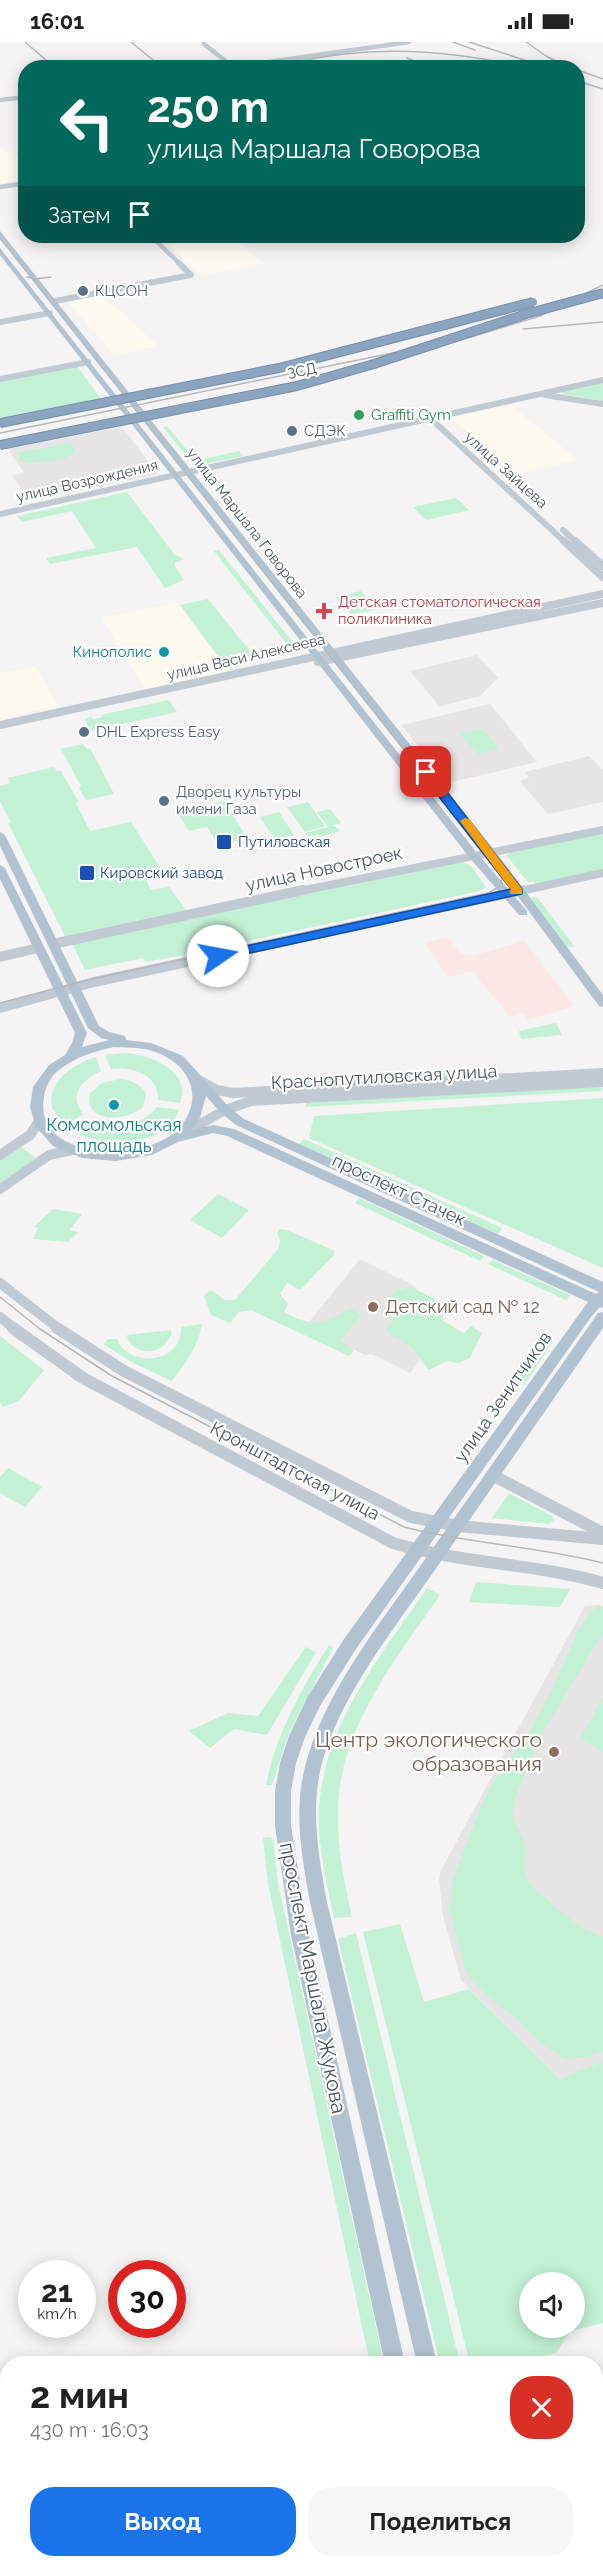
<!DOCTYPE html>
<html lang="ru">
<meta charset="utf-8">
<style>
:root{--surface:#fff;--page:#f6f6f6;--text:#222;--muted:#767676;--accent:#1a73e8}
body{margin:0;font-family:Raleway,sans-serif;background:var(--page);color:var(--text);height:100vh;display:flex;flex-direction:column;font-size:22px;white-space:nowrap}
*{box-sizing:border-box;margin:0}
p{font-size:20px;color:var(--muted)}
.icon{flex:none;width:33px;height:33px;fill:none;stroke:currentColor;stroke-width:2;stroke-linecap:round;stroke-linejoin:round}
.map{position:relative;flex:1;overflow:hidden}
.panel{position:absolute;left:0px;top:2314px;width:603px;height:212px;display:flex;flex-direction:column;background:var(--surface);border-radius:24px 24px 0 0;box-shadow:0 3px 15px #0003}
.panel>*{flex:none}
.guide{position:absolute;left:18px;top:18px;width:567px;height:183px;border-radius:24px;box-shadow:0 3px 15px #0003;background:#00695c;color:#fff;overflow:hidden}
.controls{position:absolute;left:519px;top:2230px;display:grid;gap:12px}
.controls a{display:grid;place-items:center;width:66px;height:66px;border-radius:50%;background:var(--surface);box-shadow:0 3px 15px #0003;font-size:30px}
.speed{position:absolute;left:18px;top:2218px;display:flex;gap:12px;font-size:30px;font-weight:700;text-align:center}
.speed>*{display:grid;place-content:center;width:78px;height:78px;border-radius:50%;background:var(--surface);box-shadow:0 3px 15px #0003;line-height:1}
.speed small{font-size:15px;font-weight:400}
.speed .limit{border:9px solid #d22;background:#fff;color:#111}
.pin{position:absolute;display:grid;place-items:center;width:51px;height:51px;color:#fff;margin:-26px;border-radius:12px;box-shadow:0 3px 9px #0006}
.me{position:absolute;width:66px;margin:-33px;rotate:78deg;stroke-linejoin:round;filter:drop-shadow(0 0 4px #0008)}
.turn{display:flex;align-items:center;gap:21px;height:126px;padding:0 30px;font-size:27px}
.turn .icon{width:78px;height:78px;stroke-width:2.5}
.turn b{display:block;font-size:42px;line-height:51px}
.then{display:flex;align-items:center;height:57px;padding:0 30px;background:#0003;gap:12px;font-size:22px}
.round{display:grid;place-items:center;flex:none;width:63px;height:63px;border-radius:24px;background:var(--page)}
.summary{display:flex;align-items:center;justify-content:space-between;height:102px;padding:0 30px}
h1{font-size:36px;font-weight:700;line-height:45px}
.action{display:flex;gap:12px;margin-top:auto;padding:12px 30px}
.action a{flex:1;height:69px;border-radius:24px;background:var(--accent);color:#fff;font-size:24px;font-weight:700;line-height:69px;text-align:center}
.action a+a{background:var(--page);color:var(--text)}
.status{display:flex;justify-content:space-between;align-items:center;height:42px;padding:0 30px;background:var(--surface);direction:ltr}
.status svg{height:16px;fill:currentColor}
.map>svg:first-child{display:block}
.commercial{fill:#fdf9ef}
.education{fill:#e6e4e5}
.medical{fill:#fce8e6}
.green{fill:#c3f1d5;fill-rule:evenodd}
.lines{fill:none;stroke-linecap:round;stroke-linejoin:round}
.minor-far4{stroke:#c1cad2;stroke-width:4.5}
.minor-far3{stroke:#c1cad2;stroke-width:6}
.minor-far2{stroke:#c1cad2;stroke-width:8}
.minor-far1{stroke:#c1cad2;stroke-width:10}
.minor{stroke:#c1cad2;stroke-width:12}
.major{fill:#b3c2d1;fill-rule:evenodd}
.tram{stroke:#b5b8bd;stroke-width:1.5}
.rail{stroke:#b5b8bd;stroke-width:1.5}
.highway-bridge-casing{stroke:#7690ad;stroke-width:10;stroke-linecap:butt}
.highway-bridge{stroke:#8ba5c1;stroke-width:8}
.route{fill:#1a73e8;stroke:#114b97;stroke-width:1.5}
.slow{fill:#f59e0b}
.service-dot{fill:#5c6f8a;stroke:#fff;stroke-width:2}
.leisure-dot{fill:#2e9e5b;stroke:#fff;stroke-width:2}
.health-dot{fill:#e0444e;stroke:#fff;stroke-width:2}
.culture-dot{fill:#0f9aa8;stroke:#fff;stroke-width:2}
.transit-dot{fill:#1a4fb4;stroke:#fff;stroke-width:2}
.education-dot{fill:#8d6e63;stroke:#fff;stroke-width:2}
.labels{text-anchor:middle;stroke-width:4.5;stroke-linejoin:round;paint-order:stroke}
.far-service-label{font-size:15px;fill:#4e5e75;stroke:#fff;text-anchor:start}
.far-street-label{font-size:15px;fill:#4a5661;stroke:#fff}
.far-leisure-label{font-size:15px;fill:#27864d;stroke:#fff;text-anchor:start}
.far-health-label{font-size:15px;fill:#be3a42;stroke:#fff;text-anchor:start}
.far-culture-label{font-size:15px;fill:#0d838f;stroke:#fff;text-anchor:end}
.far-transit-label{font-size:15px;fill:#164399;stroke:#fff;text-anchor:start}
.street-label{font-size:18px;fill:#4a5661;stroke:#fff}
.culture-label{font-size:18px;fill:#0d838f;stroke:#fff}
.education-label{font-size:18px;fill:#785e54;stroke:#fff;text-anchor:start}
.near-education-label{font-size:21px;fill:#785e54;stroke:#fff;text-anchor:end}
.near-street-label{font-size:21px;fill:#4a5661;stroke:#fff}
</style>
<div class="status"><b>16:01</b><svg viewBox="0 0 49 12"><path d="M0 12V9h3v3zM5 12V6h3v6zM10 12V3h3v9zM15 12V0h3v12zM26 1h20v11H26zM47 4h2v5h-2z"/></svg></div>
<div class="map">
<svg width="603" height="2525" viewBox="0 0 603 2525">
<rect width="100%" height="100%" fill="#f5f3f3"/>
<g class="commercial">
<path d="M 0,106 L 4,110 L 13,109 L 21,118 L 25,117 L 25,137 L 0,141 Z"/>
<path d="M 159,194 L 232,194 L 264,222 L 200,233 Z"/>
<path d="M 97,253 L 119,267 L 158,304 L 114,313 L 67,259 Z"/>
<path d="M 511,363 L 578,418 L 514,432 L 451,376 Z"/>
<path d="M 177,560 L 228,630 L 146,648 L 101,576 Z"/>
<path d="M 35,624 L 59,664 L 0,676 L 0,631 Z"/>
</g>
<g class="education">
<path d="M 122,385 L 158,432 L 33,458 L 29,454 L 26,454 L 12,433 L 24,431 L 8,407 Z"/>
<path d="M 477,613 L 498,636 L 480,654 L 445,663 L 440,665 L 410,629 Z"/>
<path d="M 490,662 L 537,720 L 448,741 L 401,683 Z"/>
<path d="M 589,714 L 603,728 L 603,760 L 548,772 L 520,739 L 529,735 L 525,730 Z"/>
<path d="M 360,1217 L 415,1244 L 438,1293 L 410,1331 L 372,1312 L 365,1313 L 305,1285 Z"/>
<path d="M 599,1563 L 603,1564 L 603,2019 L 560,2037 L 461,1938 L 443,1874 L 439,1836 L 441,1828 L 585,1564 Z"/>
</g>
<path class="medical" d="M 448,895 L 461,912 L 473,914 L 524,899 L 574,964 L 528,978 L 523,971 L 510,975 L 473,929 L 448,935 L 425,901 Z"/>
<g class="green">
<path d="M 77,324 L 101,357 L 0,376 L 0,339 Z"/>
<path d="M 603,339 L 603,359 L 563,352 L 561,349 Z"/>
<path d="M 167,384 L 194,417 L 200,418 L 239,409 L 243,414 L 195,424 L 163,385 Z"/>
<path d="M 69,401 L 76,409 C 69,419 31,424 19,418 L 19,412 L 15,411 Z"/>
<path d="M 127,450 L 175,513 L 184,517 L 175,521 L 175,524 L 184,538 L 165,546 L 137,505 L 50,522 L 46,516 L 96,506 L 72,469 L 22,480 L 17,474 Z"/>
<path d="M 456,456 L 469,468 L 426,478 L 413,465 Z"/>
<path d="M 219,508 L 295,603 L 289,605 L 214,509 Z"/>
<path d="M 361,549 L 377,567 L 351,573 L 335,555 Z"/>
<path d="M 208,557 L 250,609 L 249,614 L 243,618 L 224,622 L 180,563 Z"/>
<path d="M 169,658 L 177,670 L 91,689 L 84,677 L 92,675 L 93,677 L 102,675 L 101,673 Z"/>
<path d="M 482,687 L 499,706 L 478,712 L 461,692 Z"/>
<path d="M 83,702 L 87,707 L 90,706 L 114,752 L 86,758 L 79,746 L 81,744 L 61,707 Z"/>
<path d="M 54,725 L 57,729 L 60,728 L 79,760 L 76,761 L 90,789 L 131,780 L 161,827 L 143,832 L 151,848 L 169,845 L 186,868 L 65,894 L 8,781 L 11,780 L 0,759 L 0,744 L 10,741 L 8,736 Z"/>
<path d="M 224,759 L 247,796 L 219,803 L 207,785 L 189,789 L 177,770 Z"/>
<path d="M 308,760 L 325,784 L 305,790 L 287,765 Z"/>
<path d="M 330,767 L 341,781 L 331,784 L 335,784 L 340,789 L 320,795 L 318,792 L 308,794 L 305,791 L 328,785 L 317,770 Z"/>
<path d="M 279,770 L 294,793 L 275,797 L 260,775 Z"/>
<path d="M 603,791 L 603,828 L 537,843 L 534,839 L 528,840 L 506,813 L 509,812 L 508,811 Z"/>
<path d="M 462,820 L 471,824 L 486,845 L 480,849 L 179,914 L 145,920 L 143,916 L 85,928 L 72,901 L 267,859 Z"/>
<path d="M 537,855 L 575,905 L 565,905 L 529,856 Z"/>
<path d="M 556,981 L 562,993 L 521,997 L 519,989 Z"/>
<path d="M 125,1011 C 149,1012 193,1029 180,1061 L 158,1058 C 160,1033 132,1024 111,1027 L 105,1013 Z"/>
<path d="M 96,1015 L 101,1029 C 82,1038 68,1052 83,1072 L 65,1084 L 52,1066 C 47,1039 73,1022 96,1015 Z"/>
<path d="M 468,1029 L 469,1034 L 297,1043 L 297,1039 Z"/>
<path d="M 120,1037 C 131,1038 140,1041 146,1052 L 143,1065 C 128,1079 83,1083 90,1051 L 102,1041 Z"/>
<path d="M 601,1044 L 602,1049 L 306,1065 L 306,1061 Z"/>
<path d="M 603,1056 L 603,1226 L 309,1096 L 314,1074 Z"/>
<path d="M 157,1065 L 179,1068 C 164,1107 102,1105 72,1089 L 90,1078 C 113,1089 141,1085 157,1065 Z"/>
<path d="M 304,1097 L 502,1186 L 498,1192 L 299,1102 Z"/>
<path d="M 21,1105 L 36,1116 L 0,1141 L 0,1119 Z"/>
<path d="M 218,1152 L 249,1168 L 222,1196 L 190,1178 Z"/>
<path d="M 359,1156 L 484,1214 L 480,1219 L 355,1161 Z"/>
<path d="M 53,1167 L 82,1172 L 70,1188 L 78,1190 L 68,1200 L 33,1197 L 38,1186 L 34,1185 Z"/>
<path d="M 279,1187 L 287,1188 L 335,1209 L 334,1213 L 300,1248 L 287,1241 L 280,1252 L 288,1262 L 284,1270 C 313,1285 321,1284 349,1267 L 362,1272 L 341,1298 L 354,1309 L 349,1314 L 251,1268 L 239,1270 L 230,1281 L 211,1273 L 204,1254 L 211,1248 L 225,1258 L 235,1258 L 279,1206 L 280,1198 L 277,1191 Z"/>
<path d="M 493,1218 L 570,1253 L 566,1258 L 488,1222 Z"/>
<path d="M 410,1245 L 446,1262 L 442,1266 L 443,1279 L 464,1291 L 471,1284 L 482,1291 L 470,1316 L 459,1321 L 447,1319 L 429,1328 C 420,1319 418,1308 405,1300 C 397,1295 391,1295 386,1287 L 394,1277 L 387,1261 L 394,1250 Z"/>
<path d="M 202,1282 C 198,1305 186,1320 172,1339 L 133,1321 L 103,1302 L 108,1297 L 117,1297 C 127,1326 183,1323 181,1285 Z"/>
<path d="M 171,1288 L 172,1292 C 169,1296 166,1301 163,1304 C 151,1314 129,1309 127,1293 Z"/>
<path d="M 0,1294 L 44,1328 L 19,1359 L 3,1365 L 0,1361 Z"/>
<path d="M 546,1297 L 553,1300 L 524,1343 L 516,1339 Z"/>
<path d="M 8,1426 L 42,1445 L 25,1465 L 0,1451 L 0,1435 Z"/>
<path d="M 509,1451 L 552,1474 L 554,1478 L 549,1482 L 492,1476 Z"/>
<path d="M 476,1540 L 570,1547 L 560,1565 L 469,1560 Z"/>
<path d="M 427,1546 L 440,1553 C 396,1617 338,1688 338,1770 C 337,1806 344,1840 352,1875 L 334,1876 C 328,1846 320,1816 319,1785 C 315,1693 378,1618 427,1546 Z"/>
<path d="M 597,1564 L 603,1565 L 603,1591 L 535,1703 C 531,1725 516,1745 513,1768 C 511,1781 521,1789 525,1801 C 528,1812 524,1823 526,1833 C 529,1844 536,1847 543,1854 C 563,1872 578,1885 603,1895 L 603,2009 L 586,2015 L 567,2017 L 543,2003 L 517,1977 L 484,1951 L 467,1932 L 449,1868 L 452,1841 L 481,1764 L 491,1744 L 529,1690 L 551,1650 L 578,1589 L 588,1573 Z"/>
<path d="M 329,1603 L 333,1606 L 289,1691 L 272,1743 L 266,1743 C 276,1692 302,1646 329,1603 Z"/>
<path d="M 306,1605 L 316,1610 L 267,1693 L 234,1687 L 210,1706 L 189,1689 L 228,1671 L 258,1674 Z"/>
<path d="M 603,1655 L 603,1710 L 580,1697 Z"/>
<path d="M 270,1795 L 273,1797 L 278,1841 L 384,2322 L 370,2322 L 268,1842 L 263,1796 Z"/>
<path d="M 400,1882 L 424,1960 L 469,1947 L 560,2037 L 603,2019 L 603,2281 L 570,2289 L 556,2311 L 518,2319 L 518,2322 L 470,2322 L 363,1890 ZM 530,2241 L 574,2241 L 574,2286 L 530,2286 Z"/>
<path d="M 356,1891 L 460,2322 L 440,2322 L 338,1897 Z"/>
</g>
<g class="lines">
<g class="minor-far4">
<path d="M 204,2 L 233,25"/>
<path d="M 227,26 L 409,0"/>
<path d="M 0,58 L 26,55"/>
<path d="M 0,145 L 26,141"/>
<path d="M 151,194 L 180,222"/>
</g>
<g class="minor-far3">
<path d="M 55,259 L 191,233 L 179,221"/>
<path d="M 0,280 L 50,271"/>
<path d="M 0,337 L 88,320"/>
<path d="M 545,353 L 603,362"/>
<path d="M 430,376 L 566,501"/>
<path d="M 0,472 L 603,338"/>
<path d="M 563,488 L 577,501"/>
</g>
<g class="minor-far2">
<path d="M 564,499 L 603,535"/>
<path d="M 575,499 L 603,524"/>
<path d="M 318,620 L 603,561"/>
<path d="M 0,683 L 603,552"/>
<path d="M 295,850 L 603,788"/>
<path d="M 516,850 L 603,831"/>
</g>
<g class="minor-far1">
<path d="M 53,902 L 303,848"/>
<path d="M 0,915 L 38,906"/>
<path d="M 0,966 L 94,940 L 523,848"/>
<path d="M 199,1038 L 217,1048 L 233,1051 L 603,1031"/>
<path d="M 181,1093 L 225,1068 L 251,1059 L 603,1040"/>
<path d="M 0,1113 L 30,1093 L 39,1079"/>
<path d="M 0,1147 L 49,1113 L 72,1108"/>
<path d="M 0,1241 L 59,1287"/>
<path d="M 0,1275 L 15,1287"/>
</g>
<g class="minor">
<path d="M 13,1286 L 83,1336 L 393,1501 C 462,1522 534,1521 603,1541"/>
<path d="M 57,1286 L 124,1329 L 411,1475 L 458,1484 L 603,1497"/>
<path d="M 494,1434 L 603,1491"/>
</g>
<g class="major">
<path d="M 0,189 L 495,809 L 603,953 L 603,965 L 599,964 L 487,813 L 0,195 Z"/>
<path d="M 0,206 L 477,811 L 527,869 L 527,873 L 519,873 L 469,815 L 0,213 Z"/>
<path d="M 0,790 L 5,793 L 99,984 L 109,990 L 125,994 L 126,998 L 151,1001 L 183,1014 L 229,1065 L 244,1077 L 603,1240 L 603,1266 L 600,1265 L 591,1275 L 356,1607 L 320,1664 L 305,1695 L 296,1721 L 291,1749 L 291,1784 L 309,1893 L 405,2322 L 385,2322 L 291,1893 L 275,1784 L 275,1749 L 280,1721 L 289,1694 L 308,1654 L 344,1597 L 588,1260 L 227,1094 L 213,1091 L 178,1100 L 152,1113 L 116,1119 L 82,1116 L 53,1104 L 36,1085 L 30,1065 L 33,1045 L 49,1023 L 65,1013 L 72,1001 L 75,991 L 0,837 L 0,823 L 5,826 L 87,991 L 82,1005 L 109,998 L 101,996 L 88,986 L 0,804 ZM 113,1005 C 125,1006 138,1005 149,1008 C 191,1019 208,1059 175,1090 C 164,1100 147,1105 133,1107 C 98,1114 35,1104 44,1055 C 45,1045 51,1034 59,1028 C 75,1015 93,1010 113,1005 ZM 206,1054 L 221,1071 L 236,1083 L 599,1250 L 596,1252 L 234,1087 L 213,1083 L 191,1088 L 200,1076 Z"/>
<path d="M 603,1270 L 603,1286 C 548,1365 492,1445 437,1525 C 395,1586 337,1656 320,1729 C 311,1772 319,1817 327,1860 L 437,2322 L 417,2322 L 310,1860 C 302,1817 294,1772 304,1729 C 322,1651 383,1578 428,1513 C 485,1433 541,1352 598,1271 Z"/>
<path d="M 427,2518 L 449,2518 L 451,2525 L 429,2525 Z"/>
<path d="M 462,2518 L 484,2518 L 486,2525 L 464,2525 Z"/>
</g>
<g class="tram">
<path d="M 0,196 L 498,827 L 502,837 L 499,845 L 488,851 L 92,937 L 0,961"/>
<path d="M 27,235 L 35,237 L 51,235"/>
<path d="M 0,1255 L 40,1287 L 112,1334 L 404,1485 C 469,1502 537,1504 603,1521"/>
</g>
<g class="rail">
<path d="M 25,0 L 55,26"/>
<path d="M 131,0 L 153,18"/>
<path d="M 453,0 L 475,8"/>
<path d="M 469,0 L 549,26"/>
<path d="M 526,0 L 546,14 L 570,26"/>
<path d="M 407,16 L 431,26"/>
<path d="M 262,26 C 289,22 317,15 344,12 C 405,5 468,12 528,26"/>
<path d="M 578,28 L 603,37"/>
<path d="M 578,39 L 603,47"/>
<path d="M 523,287 L 603,280"/>
<path d="M 0,391 L 471,295 L 540,274 L 603,243"/>
</g>
<g class="highway-bridge-casing">
<g id="highway-bridge">
<path d="M 0,381 L 279,326 L 533,260"/>
<path d="M 0,403 L 297,344 L 374,322 L 526,272 L 603,251"/>
</g>
</g>
<use href="#highway-bridge" class="highway-bridge"/>
</g>
<path class="route" d="M 426,727 L 430,728 L 522,847 L 522,852 L 218,918 L 214,917 L 213,914 L 218,910 L 511,847 L 422,733 L 422,728 Z"/>
<path class="slow" d="M 465,776 L 469,777 L 522,847 L 522,852 L 511,852 L 509,850 L 511,848 L 460,779 Z"/>
<g class="service-dot">
<circle cx="83" cy="249" r="6"/>
<circle cx="292" cy="389" r="6"/>
<circle cx="84" cy="690" r="6"/>
<circle cx="164" cy="759" r="6"/>
</g>
<circle class="leisure-dot" cx="359" cy="373" r="6"/>
<path class="health-dot" d="M321 560h6v6h6v6h-6v6h-6v-6h-6v-6h6z"/>
<g class="culture-dot">
<circle cx="164" cy="610" r="6"/>
<circle cx="114" cy="1063" r="6"/>
</g>
<g class="transit-dot">
<rect x="216" y="792" width="16" height="16" rx="3"/>
<rect x="79" y="823" width="16" height="16" rx="3"/>
</g>
<g class="education-dot">
<circle cx="373" cy="1265" r="6"/>
<circle cx="554" cy="1710" r="6"/>
</g>
<g class="labels">
<g class="far-service-label">
<text x="95" y="254">КЦСОН</text>
<text x="304" y="394">СДЭК</text>
<text x="96" y="695">DHL Express Easy</text>
<text x="176" y="755">Дворец культуры<tspan x="176" dy="17">имени Газа</tspan></text>
</g>
<g class="far-street-label">
<text transform="translate(302 329) rotate(-13)" y="5">ЗСД</text>
<text transform="translate(506 428) rotate(42)" y="5">улица Зайцева</text>
<text transform="translate(87 439) rotate(-13)" y="5">улица Возрождения</text>
<text transform="translate(247 481) rotate(52)" y="5">улица Маршала Говорова</text>
<text transform="translate(246 615) rotate(-13)" y="5">улица Васи Алексеева</text>
</g>
<g class="far-leisure-label">
<text x="371" y="378">Graffiti Gym</text>
</g>
<g class="far-health-label">
<text x="338" y="565">Детская стоматологическая<tspan x="338" dy="17">поликлиника</tspan></text>
</g>
<g class="far-culture-label">
<text x="152" y="615">Кинополис</text>
</g>
<g class="far-transit-label">
<text x="238" y="805">Путиловская</text>
<text x="100" y="836">Кировский завод</text>
</g>
<g class="street-label">
<text transform="translate(324 827) rotate(-12)" y="6">улица Новостроек</text>
<text transform="translate(384 1035) rotate(-3)" y="6">Краснопутиловская улица</text>
<text transform="translate(399 1148) rotate(25)" y="6">проспект Стачек</text>
<text transform="translate(503 1355) rotate(-55)" y="6">улица Зенитчиков</text>
<text transform="translate(295 1429) rotate(28)" y="6">Кронштадтская улица</text>
</g>
<g class="culture-label">
<text x="114" y="1089">Комсомольская<tspan x="114" dy="21">площадь</tspan></text>
</g>
<g class="education-label">
<text x="385" y="1271">Детский сад № 12</text>
</g>
<g class="near-education-label">
<text x="542" y="1705">Центр экологического<tspan x="542" dy="24">образования</tspan></text>
</g>
<g class="near-street-label">
<text transform="translate(313 1936) rotate(79)" y="7">проспект Маршала Жукова</text>
</g>
</g>
</svg>
<div class="controls">
<a><svg class="icon" aria-label="sound" viewBox="0 0 24 24"><path d="M4 9h4l5-4v14l-5-4H4zM17 9q2 3 0 6"/></svg></a>
</div>
<div class="speed"><div>21<small>km/h</small></div><div class="limit">30</div></div>
<div class="pin" style="left:426px;top:730px;background:#d93025"><svg class="icon" aria-label="arrive" viewBox="0 0 24 24"><path d="M6 21V4h12l-3 4 3 4H6"/></svg></div>
<svg class="me" style="left:218px;top:914px" viewBox="-20 -20 40 40"><circle r="19" fill="#fff"/><path d="M0-13L10 11 0 6-10 11z" fill="#1a73e8"/></svg>
<div class="guide">
<div class="turn"><svg class="icon" aria-label="left" viewBox="0 0 24 24"><path d="M17 20v-9H6M10 6l-5 5 5 5"/></svg><div><b>250 m</b>улица Маршала Говорова</div></div>
<div class="then">Затем<svg class="icon" aria-label="arrive" viewBox="0 0 24 24"><path d="M6 21V4h12l-3 4 3 4H6"/></svg></div>
</div>
<section class="panel">
<div class="summary"><div><h1>2 мин</h1><p>430 m · 16:03</p></div><a class="round" style="background:#d93025;color:#fff"><svg class="icon" aria-label="close" viewBox="0 0 24 24"><path d="M6 6l12 12M18 6L6 18"/></svg></a></div>
<div class="action"><a>Выход</a><a>Поделиться</a></div>
</section>
</div>
